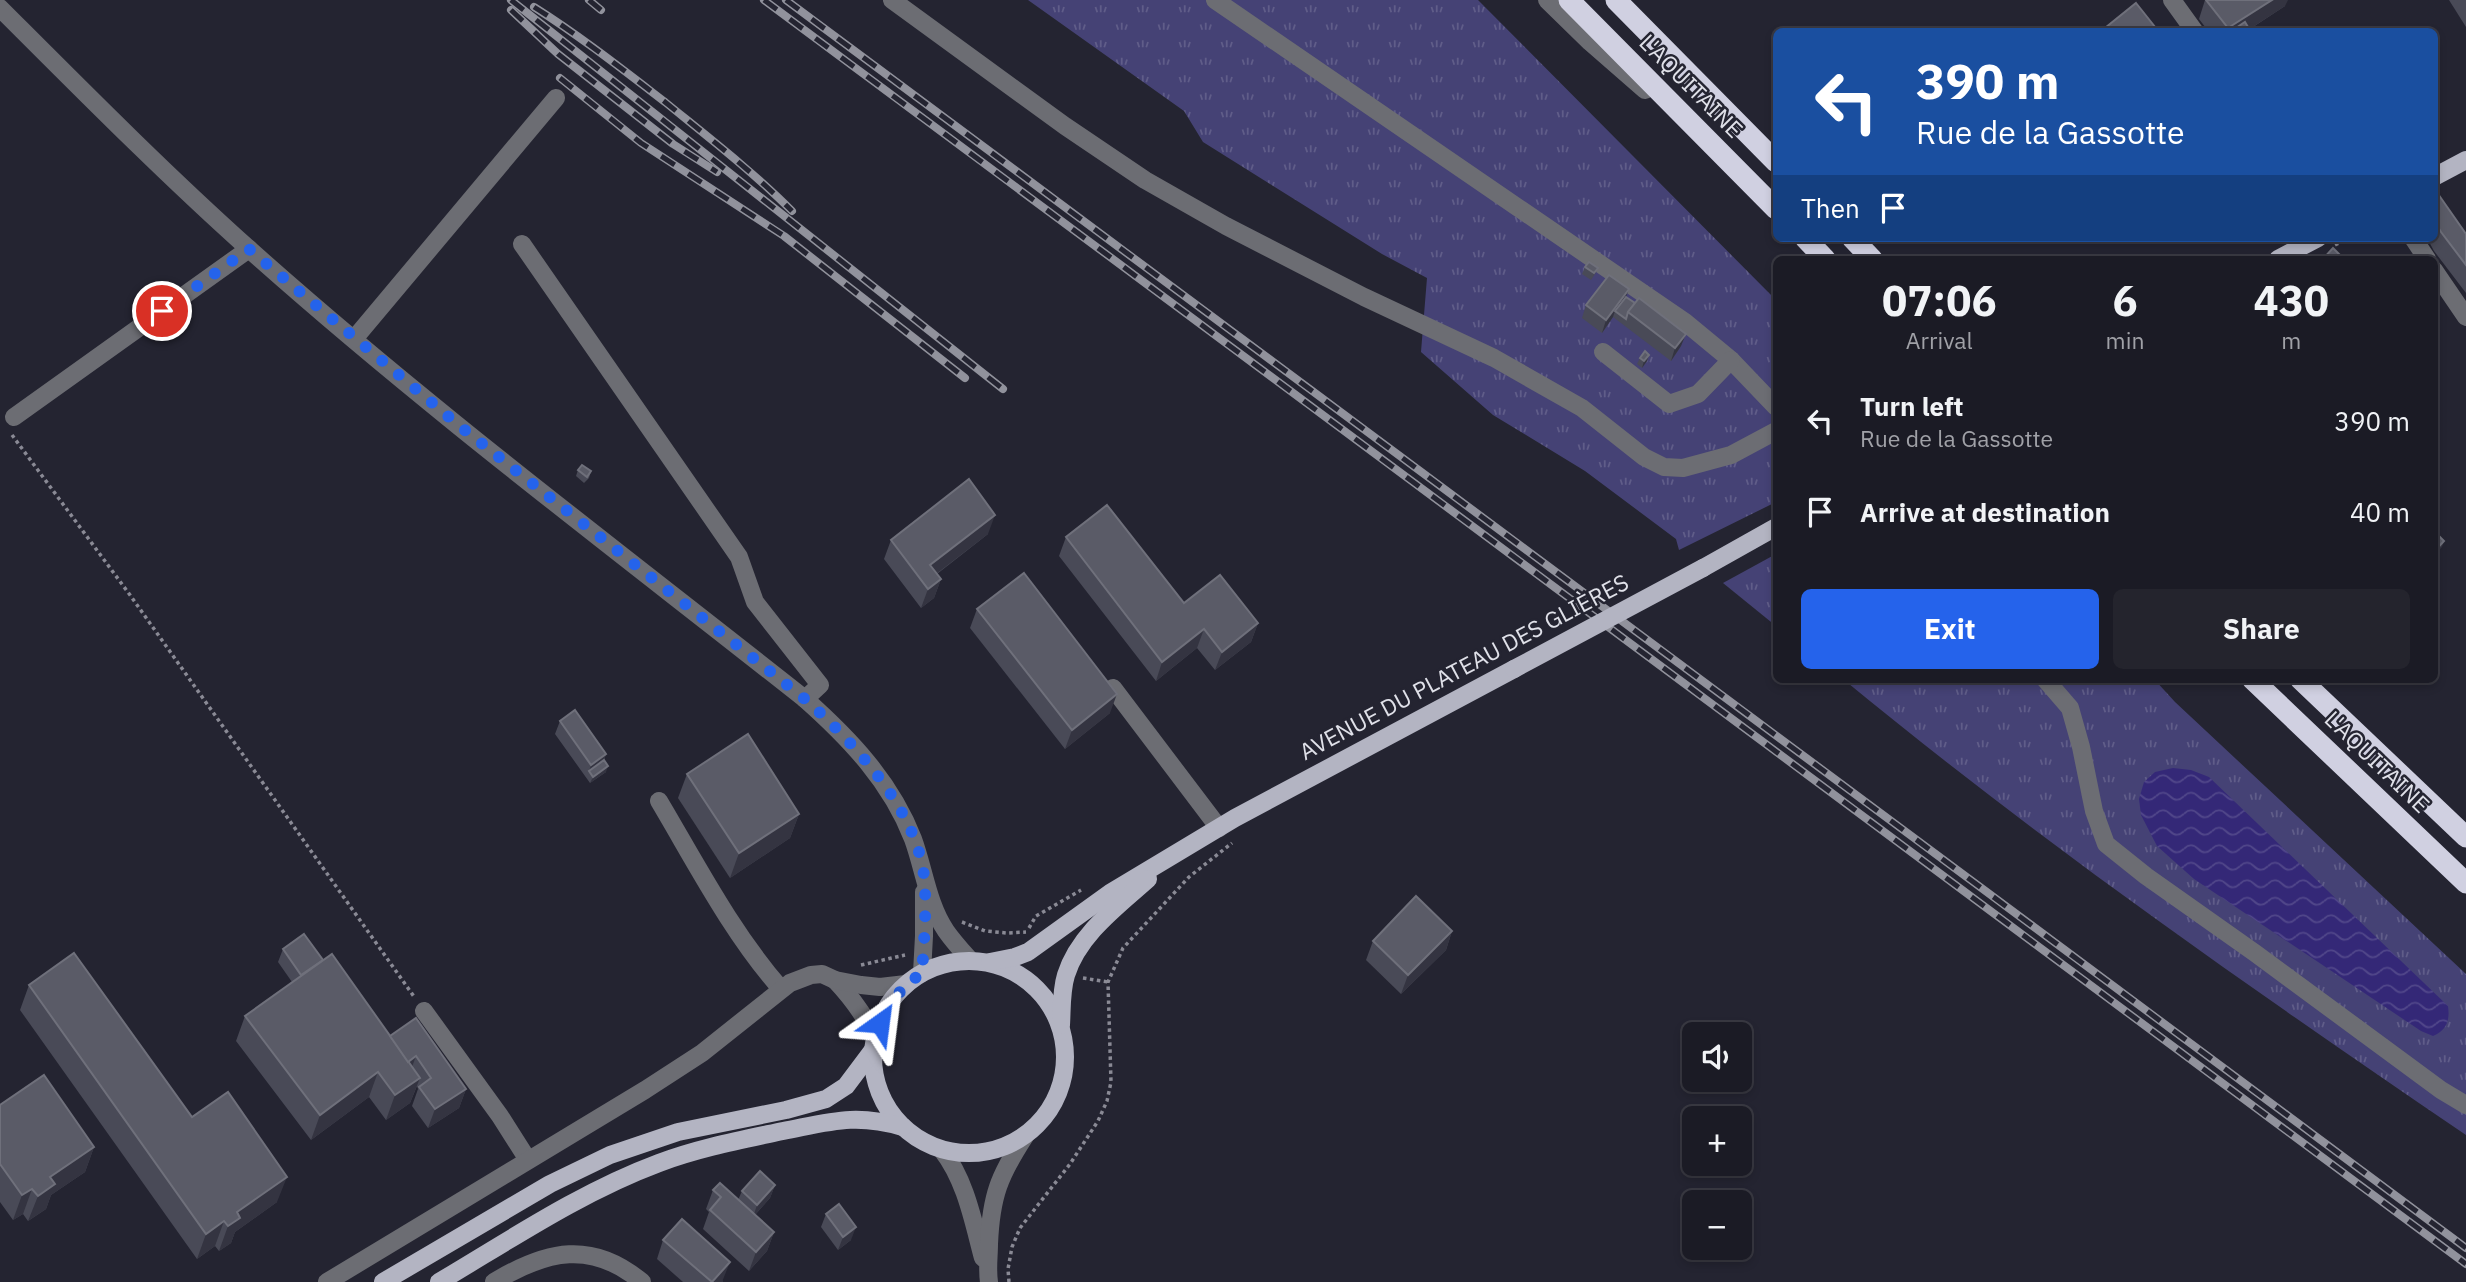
<!DOCTYPE html>
<meta charset="utf-8">
<style>
:root{--surface:#1b1b25;--page:#24242d;--text:#f1f3f6;--muted:#a0a1a7;--line:#393942;--accent:#2563eb}
body{margin:0;font-family:"IBM Plex Sans",sans-serif;background:var(--page);color:var(--text);height:100vh;display:flex;flex-direction:column;font-size:26px;white-space:nowrap}
*{box-sizing:border-box;margin:0}
p{font-size:23px;color:var(--muted)}
.icon{flex:none;width:38px;height:38px;fill:none;stroke:currentColor;stroke-width:2;stroke-linecap:round;stroke-linejoin:round}
.map{position:relative;flex:1;overflow:hidden}
.sheet{position:absolute;left:1773px;top:256px;width:665px;height:427px;display:flex;flex-direction:column;background:var(--surface);border-radius:10px;box-shadow:0 4px 10px #0003,0 0 0 2px var(--line)}
.sheet>*{flex:none}
.banner{position:absolute;left:1773px;top:28px;width:665px;height:214px;border-radius:10px;box-shadow:0 4px 10px #0003,0 0 0 2px var(--line);background:#1a4fa0;color:#fff;overflow:hidden}
.buttons{position:absolute;left:1682px;top:1022px;display:grid;gap:14px}
.buttons a{display:grid;place-items:center;width:70px;height:70px;border-radius:10px;background:var(--surface);box-shadow:0 4px 10px #0003,0 0 0 2px var(--line);font-size:35px}
.pin{position:absolute;display:grid;place-items:center;width:60px;height:60px;color:#fff;margin:-30px;border:4px solid #fff;border-radius:50%;box-shadow:0 2px 7px #0007}
.me{position:absolute;width:77px;margin:-38px;rotate:31deg;stroke-linejoin:round;filter:drop-shadow(0 0 5px #0008)}
.turn{display:flex;align-items:center;gap:24px;height:147px;padding:0 28px;font-size:32px}
.turn .icon{width:91px;height:91px;stroke-width:2.5}
.turn b{display:block;font-size:49px;line-height:60px}
.then{display:flex;align-items:center;height:66px;padding:0 28px;background:#0003;gap:14px;font-size:26px}
.eta{display:flex;justify-content:space-evenly;align-items:center;height:119px;text-align:center}
.eta b{font-size:42px;font-weight:700;line-height:49px}
.button{display:flex;gap:14px;margin-top:auto;padding:14px 28px}
.button a{flex:1;height:80px;border-radius:10px;background:var(--accent);color:#fff;font-size:28px;font-weight:700;line-height:80px;text-align:center}
.button a+a{background:var(--page);color:var(--text)}
ul{padding:0;list-style:none}
li{display:flex;align-items:center;gap:21px;height:91px;padding:0 28px}
li div{flex:1}
li b{display:block;font-size:26px}
li em{font-style:normal}
.map>svg:first-child{display:block}
.grass{fill:url(#grass-tufts)}
.water{fill:url(#water-waves)}
.lines{fill:none;stroke-linecap:round;stroke-linejoin:round}
.path{stroke:#8a8a95;stroke-width:3.5;stroke-dasharray:3.5 3.5;stroke-linecap:butt}
.minor{stroke:#6c6d73;stroke-width:18}
.major{stroke:#b3b4c2;stroke-width:18}
.highway{stroke:#d0d0e1;stroke-width:21}
.rail-casing{stroke:#91929c;stroke-width:8}
.rail{stroke:#242431;stroke-width:5;stroke-dasharray:16;stroke-linecap:butt}
.major-bridge{stroke:#b3b4c2;stroke-width:18}
.wall{fill:#494a57}
.shaded-wall{fill:#343441}
.building{fill:#5a5b67;stroke:#6f707b;stroke-width:2}
.route{stroke:#2563eb;stroke-width:12;stroke-dasharray:0 21.6}
.labels{text-anchor:middle;stroke-width:5;stroke-linejoin:round;paint-order:stroke}
.street-label{font-size:23px;fill:#e0e1e9;stroke:#242431}
</style>
<div class="map">
<svg width="2466" height="1282" viewBox="0 0 2466 1282">
<defs>
<pattern id="grass-tufts" width="24" height="20" patternUnits="userSpaceOnUse" patternTransform="scale(1.75)"><rect width="24" height="20" fill="#454275"/><path d="M3 7l-1-3M5 7V3M7 7l1-3M15 17l-1-3M17 17v-4M19 17l1-3" fill="none" stroke="#605d89"/></pattern>
<pattern id="water-waves" width="16" height="10" patternUnits="userSpaceOnUse" patternTransform="scale(1.75)"><rect width="16" height="10" fill="#342877"/><path d="M0 5q4-4 8 0t8 0" fill="none" stroke="#51478a"/></pattern>
</defs>
<rect width="100%" height="100%" fill="#242431"/>
<g class="grass">
<path d="M 1028,0 L 1478,0 L 1776,300 L 1776,502 L 1679,550 L 1676,539 L 1585,471 L 1493,415 L 1421,352 L 1427,278 L 1382,254 L 1203,142 L 1184,111 Z"/>
<path d="M 1776,554 L 1776,626 L 1723,583 Z"/>
<path d="M 1843,679 L 2154,679 L 2175,702 L 2466,974 L 2466,1135 C 2253,990 2042,843 1843,679 Z"/>
</g>
<path class="water" d="M 2173,768 L 2191,770 L 2209,777 L 2448,1006 C 2450,1020 2447,1030 2433,1036 L 2421,1031 L 2194,879 L 2157,846 L 2141,815 L 2139,799 L 2144,782 L 2155,772 Z"/>
<g class="lines">
<g class="path">
<path d="M 2335,245 L 2349,238"/>
<path d="M 12,435 L 130,595 L 415,998"/>
<path d="M 962,922 L 985,931 L 1007,933 L 1026,932"/>
<path d="M 1029,928 L 1036,916 L 1081,890"/>
<path d="M 861,965 L 905,955"/>
<path d="M 1083,978 L 1108,982"/>
<path d="M 1009,1282 L 1008,1269 L 1012,1247 L 1020,1228 L 1070,1164 L 1098,1121 L 1107,1101 L 1111,1082 L 1108,982 L 1123,948 L 1189,877 L 1232,843"/>
</g>
<g class="minor">
<path d="M 892,0 L 1065,126 L 1145,180 L 1226,226 L 1364,297 L 1494,358 L 1582,408 L 1644,457 L 1664,467 L 1683,468 L 1731,455 L 1776,431"/>
<path d="M 1215,0 L 1685,322 L 1731,360 L 1776,407"/>
<path d="M 1547,0 L 1590,42 L 1645,90"/>
<path d="M 2172,0 L 2195,32"/>
<path d="M 0,8 C 82,90 163,172 249,249 C 427,408 618,551 805,699 C 850,739 891,782 913,839 C 924,869 928,905 946,931 C 953,941 962,951 970,960"/>
<path d="M 2413,238 L 2427,259"/>
<path d="M 522,244 L 739,557 L 755,602 L 820,685 L 805,699"/>
<path d="M 2434,270 L 2466,317"/>
<path d="M 354,339 L 556,98"/>
<path d="M 1603,352 L 1669,404 L 1698,394 L 1731,360"/>
<path d="M 14,417 L 249,249"/>
<path d="M 2045,679 L 2070,708 L 2081,747 L 2094,811 L 2106,844 L 2146,876 L 2255,953 L 2441,1090 L 2466,1105"/>
<path d="M 1113,688 L 1219,828"/>
<path d="M 659,801 C 697,865 732,933 781,989"/>
<path d="M 922,973 L 924,936 L 924,892"/>
<path d="M 835,980 C 852,998 865,1015 875,1038"/>
<path d="M 424,1011 L 500,1116 L 528,1160"/>
<path d="M 942,1150 C 966,1181 973,1221 983,1258"/>
<path d="M 327,1282 L 645,1090 L 702,1053 L 790,983 L 811,975 L 822,974 L 835,980 L 861,985 L 880,987 L 906,984"/>
<path d="M 494,1282 C 547,1250 592,1240 642,1282"/>
<path d="M 989,1282 C 987,1269 989,1256 989,1244 C 991,1196 999,1176 1025,1136"/>
</g>
<g class="major">
<path d="M 2434,177 L 2466,160"/>
<path d="M 2278,259 L 2318,238"/>
<path d="M 1703,568 L 1776,527"/>
<circle cx="969" cy="1057" r="96"/>
<path d="M 990,962 L 1015,957 L 1028,952 L 1110,893 L 1235,818 L 1514,669"/>
<path d="M 1061,1025 C 1062,1009 1061,991 1066,975 C 1079,934 1118,906 1148,879"/>
<path d="M 383,1282 L 550,1184 L 610,1155 L 678,1132 L 786,1110 L 826,1099 L 846,1086 L 873,1050"/>
<path d="M 439,1282 C 510,1240 581,1192 659,1163 C 699,1148 741,1140 783,1131 C 830,1122 855,1113 903,1127"/>
</g>
<g class="highway">
<path d="M 1569,0 L 1776,209"/>
<path d="M 1616,0 L 1776,162"/>
<path d="M 1805,238 L 1825,259"/>
<path d="M 1852,238 L 1872,259"/>
<path d="M 2252,679 L 2466,883"/>
<path d="M 2300,679 L 2466,837"/>
</g>
<g class="rail-casing">
<g id="rail">
<path d="M 511,0 L 1003,389"/>
<path d="M 589,0 L 601,10"/>
<path d="M 764,0 L 2466,1264"/>
<path d="M 786,0 L 2466,1248"/>
<path d="M 534,7 C 580,36 622,69 665,102 C 708,137 752,171 792,211"/>
<path d="M 511,10 L 558,54 L 673,144 L 717,172"/>
<path d="M 560,78 L 641,143 L 784,236 L 965,378"/>
</g>
</g>
<use href="#rail" class="rail"/>
<path class="major-bridge" d="M 1514,669 L 1703,568"/>
</g>
<g class="wall">
<path d="M 2205,0 L 2285,6 L 2250,29 L 2251,32 L 2209,32 L 2199,19 Z"/>
<path d="M 2449,0 L 2466,0 L 2466,27 Z"/>
<path d="M 2434,192 L 2466,234 L 2466,293 L 2434,251 L 2427,238 L 2434,238 Z"/>
<path d="M 1585,267 L 1598,268 L 1595,274 L 1591,280 L 1582,274 Z"/>
<path d="M 1626,297 L 1681,346 L 1671,361 L 1613,317 L 1602,333 L 1582,318 L 1586,305 Z"/>
<path d="M 1649,355 L 1647,361 L 1642,368 L 1637,364 L 1640,358 Z"/>
<path d="M 578,470 L 591,471 L 589,478 L 584,483 L 576,476 Z"/>
<path d="M 988,534 L 937,574 L 941,579 L 934,598 L 921,608 L 884,559 L 891,540 Z"/>
<path d="M 1066,537 L 1184,603 L 1258,623 L 1251,642 L 1215,670 L 1197,648 L 1156,681 L 1059,556 Z"/>
<path d="M 977,609 L 1110,713 L 1065,749 L 970,628 Z"/>
<path d="M 560,721 L 606,754 L 604,760 L 606,772 L 590,783 L 555,734 Z"/>
<path d="M 687,774 L 799,814 L 790,838 L 730,878 L 678,798 Z"/>
<path d="M 1452,931 L 1446,950 L 1401,994 L 1366,960 L 1373,941 Z"/>
<path d="M 283,949 L 323,960 L 390,1036 L 466,1089 L 459,1108 L 428,1128 L 412,1106 L 418,1089 L 417,1086 L 410,1103 L 386,1120 L 369,1097 L 311,1140 L 236,1041 L 245,1016 L 292,982 L 278,962 Z"/>
<path d="M 29,985 L 192,1117 L 277,1202 L 235,1232 L 231,1243 L 219,1251 L 215,1246 L 197,1259 L 20,1010 Z"/>
<path d="M 0,1105 L 94,1147 L 85,1172 L 51,1195 L 46,1209 L 28,1221 L 23,1214 L 13,1220 L 0,1202 Z"/>
<path d="M 775,1185 L 770,1198 L 755,1215 L 774,1232 L 767,1251 L 749,1271 L 703,1229 L 709,1212 L 706,1209 L 713,1190 L 738,1200 L 742,1191 Z"/>
<path d="M 826,1214 L 851,1240 L 838,1250 L 821,1227 Z"/>
<path d="M 663,1240 L 723,1281 L 722,1282 L 683,1282 L 657,1259 Z"/>
</g>
<g class="shaded-wall">
<path d="M 2272,0 L 2288,0 L 2285,6 L 2245,32 L 2227,32 L 2228,28 Z"/>
<path d="M 1629,289 L 1624,302 L 1615,311 L 1613,317 L 1602,333 L 1606,320 Z"/>
<path d="M 1686,334 L 1681,346 L 1671,361 L 1675,348 Z"/>
<path d="M 1649,355 L 1647,361 L 1642,368 L 1644,361 Z"/>
<path d="M 995,515 L 988,534 L 923,584 L 930,565 Z"/>
<path d="M 2444,541 L 2442,547 L 2434,556 L 2434,552 Z"/>
<path d="M 941,579 L 934,598 L 921,608 L 928,589 Z"/>
<path d="M 1258,623 L 1251,642 L 1215,670 L 1222,652 Z"/>
<path d="M 1204,629 L 1197,648 L 1156,681 L 1162,662 Z"/>
<path d="M 1117,694 L 1110,713 L 1065,749 L 1072,730 Z"/>
<path d="M 606,754 L 602,767 L 589,771 L 591,765 Z"/>
<path d="M 608,766 L 606,772 L 590,783 L 593,777 Z"/>
<path d="M 799,814 L 790,838 L 730,878 L 739,853 Z"/>
<path d="M 1452,931 L 1446,950 L 1401,994 L 1408,975 Z"/>
<path d="M 416,1056 L 409,1075 L 404,1065 Z"/>
<path d="M 378,1072 L 369,1097 L 311,1140 L 320,1115 Z"/>
<path d="M 420,1078 L 410,1103 L 386,1120 L 395,1095 Z"/>
<path d="M 466,1089 L 459,1108 L 428,1128 L 435,1109 Z"/>
<path d="M 94,1147 L 85,1172 L 51,1195 L 46,1209 L 28,1221 L 38,1196 L 50,1177 Z"/>
<path d="M 287,1177 L 277,1202 L 235,1232 L 231,1243 L 219,1251 L 228,1226 L 237,1212 Z"/>
<path d="M 775,1185 L 770,1198 L 753,1217 L 757,1205 Z"/>
<path d="M 32,1189 L 23,1214 L 13,1220 L 22,1195 Z"/>
<path d="M 224,1221 L 215,1246 L 197,1259 L 206,1234 Z"/>
<path d="M 856,1227 L 851,1240 L 838,1250 L 843,1237 Z"/>
<path d="M 774,1232 L 767,1251 L 749,1271 L 756,1252 Z"/>
<path d="M 730,1262 L 722,1282 L 712,1282 Z"/>
</g>
<g class="building">
<path d="M 2206,0 L 2272,0 L 2228,28 Z"/>
<path d="M 2136,3 L 2159,32 L 2100,32 Z"/>
<path d="M 2245,22 L 2251,32 L 2230,32 Z"/>
<path d="M 2436,191 L 2466,234 L 2466,265 L 2441,232 L 2434,220 L 2434,192 Z"/>
<path d="M 2333,248 L 2344,259 L 2323,259 Z"/>
<path d="M 1589,262 L 1598,268 L 1594,273 L 1585,267 Z"/>
<path d="M 1609,275 L 1629,289 L 1606,320 L 1586,305 Z"/>
<path d="M 1626,297 L 1635,303 L 1628,312 L 1626,319 L 1615,311 Z"/>
<path d="M 1639,298 L 1686,334 L 1675,348 L 1628,312 Z"/>
<path d="M 1645,351 L 1649,355 L 1644,361 L 1640,358 Z"/>
<path d="M 582,465 L 591,471 L 587,477 L 578,470 Z"/>
<path d="M 969,479 L 995,515 L 930,565 L 941,579 L 928,589 L 891,540 Z"/>
<path d="M 1107,505 L 1184,603 L 1220,575 L 1258,623 L 1222,652 L 1204,629 L 1162,662 L 1066,537 Z"/>
<path d="M 2434,531 L 2444,541 L 2434,552 Z"/>
<path d="M 1024,573 L 1117,694 L 1072,730 L 977,609 Z"/>
<path d="M 575,710 L 606,754 L 591,765 L 560,721 Z"/>
<path d="M 748,734 L 799,814 L 739,853 L 687,774 Z"/>
<path d="M 604,760 L 608,766 L 593,777 L 589,771 Z"/>
<path d="M 1416,896 L 1452,931 L 1408,975 L 1373,941 Z"/>
<path d="M 304,934 L 323,960 L 301,975 L 283,949 Z"/>
<path d="M 74,953 L 192,1117 L 228,1092 L 287,1177 L 237,1212 L 240,1218 L 228,1226 L 224,1221 L 206,1234 L 29,985 Z"/>
<path d="M 332,954 L 420,1078 L 395,1095 L 378,1072 L 320,1115 L 245,1016 Z"/>
<path d="M 416,1018 L 466,1089 L 435,1109 L 419,1087 L 431,1078 L 416,1056 L 408,1062 L 390,1036 Z"/>
<path d="M 44,1075 L 94,1147 L 50,1177 L 55,1184 L 38,1196 L 32,1189 L 22,1195 L 0,1164 L 0,1105 Z"/>
<path d="M 760,1171 L 775,1185 L 757,1205 L 742,1191 Z"/>
<path d="M 720,1183 L 774,1232 L 756,1252 L 710,1210 L 721,1197 L 713,1190 Z"/>
<path d="M 839,1204 L 856,1227 L 843,1237 L 826,1214 Z"/>
<path d="M 682,1219 L 730,1262 L 712,1282 L 663,1240 Z"/>
</g>
<g class="lines">
<path class="route" d="M 162,311 L 249,249 L 461,427 L 805,699 C 853,742 916,808 924,876 C 927,907 924,941 922,973 C 903,986 889,1002 880,1023"/>
</g>
<g class="labels">
<g class="street-label">
<text transform="translate(1691 86) rotate(45)" y="8">L'AQUITAINE</text>
<text transform="translate(1464 667) rotate(-28)" y="8">AVENUE DU PLATEAU DES GLIÈRES</text>
<text transform="translate(2377 762) rotate(44)" y="8">L'AQUITAINE</text>
</g>
</g>
</svg>
<div class="buttons">
<a><svg class="icon" aria-label="sound" viewBox="0 0 24 24"><path d="M4 9h4l5-4v14l-5-4H4zM17 9q2 3 0 6"/></svg></a>
<a>+</a>
<a>−</a>
</div>
<div class="pin" style="left:162px;top:311px;background:#d93025"><svg class="icon" aria-label="arrive" viewBox="0 0 24 24"><path d="M6 21V4h12l-3 4 3 4H6"/></svg></div>
<svg class="me" style="left:880px;top:1023px" viewBox="-20 -20 40 40"><path d="M0-17L14 15 0 8-14 15z" fill="#2563eb" stroke="#fff" stroke-width="4"/></svg>
<div class="banner">
<div class="turn"><svg class="icon" aria-label="left" viewBox="0 0 24 24"><path d="M17 20v-9H6M10 6l-5 5 5 5"/></svg><div><b>390 m</b>Rue de la Gassotte</div></div>
<div class="then">Then<svg class="icon" aria-label="arrive" viewBox="0 0 24 24"><path d="M6 21V4h12l-3 4 3 4H6"/></svg></div>
</div>
<section class="sheet">
<div class="eta">
<div><b>07:06</b><p>Arrival</p></div>
<div><b>6</b><p>min</p></div>
<div><b>430</b><p>m</p></div>
</div>
<ul>
<li><svg class="icon" aria-label="left" viewBox="0 0 24 24"><path d="M17 20v-9H6M10 6l-5 5 5 5"/></svg><div><b>Turn left</b><p>Rue de la Gassotte</p></div><em>390 m</em></li>
<li><svg class="icon" aria-label="arrive" viewBox="0 0 24 24"><path d="M6 21V4h12l-3 4 3 4H6"/></svg><div><b>Arrive at destination</b></div><em>40 m</em></li>
</ul>
<div class="button"><a>Exit</a><a>Share</a></div>
</section>
</div>
